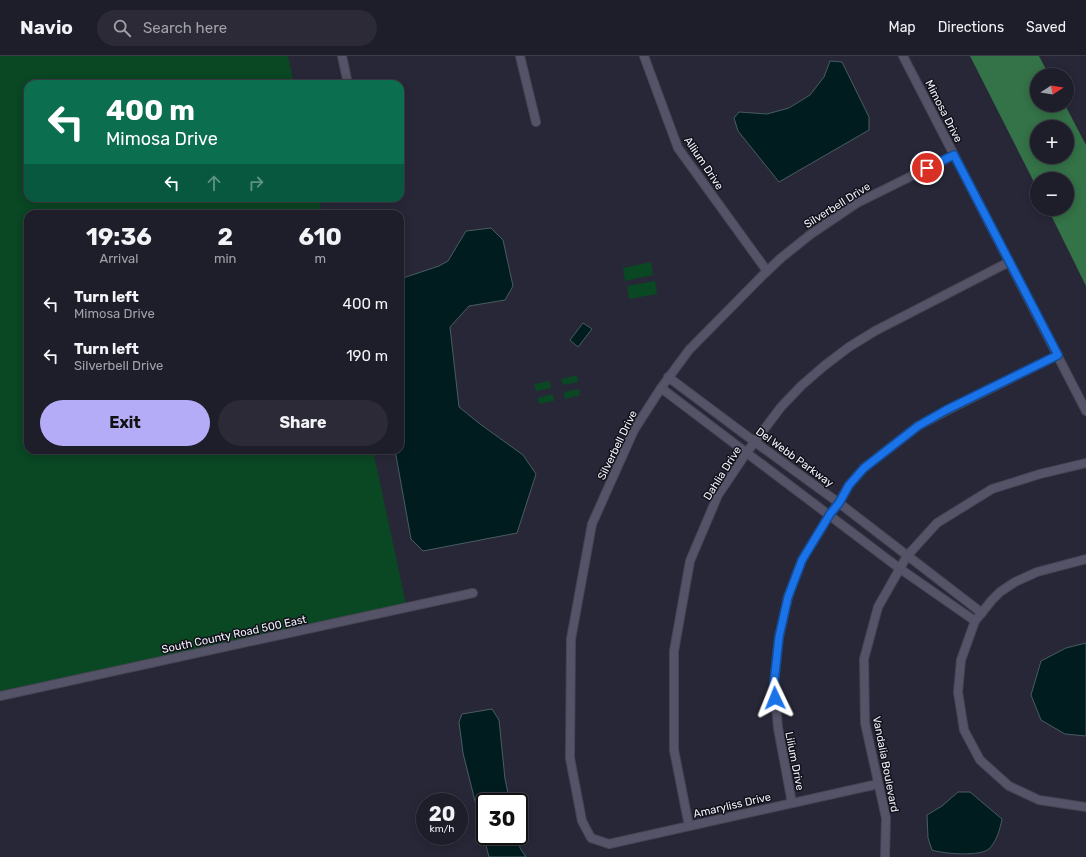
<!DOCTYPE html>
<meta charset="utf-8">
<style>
:root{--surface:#1e1d2a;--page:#2b2a36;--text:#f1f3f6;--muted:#a1a2a8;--line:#3c3b47;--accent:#b5acf8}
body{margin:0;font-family:Rubik,sans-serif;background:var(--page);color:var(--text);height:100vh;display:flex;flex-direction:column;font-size:15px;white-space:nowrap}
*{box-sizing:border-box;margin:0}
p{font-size:13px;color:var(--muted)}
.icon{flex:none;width:22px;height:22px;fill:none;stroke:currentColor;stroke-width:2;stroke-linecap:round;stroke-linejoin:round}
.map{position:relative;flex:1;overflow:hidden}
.panel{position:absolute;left:24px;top:154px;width:380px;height:244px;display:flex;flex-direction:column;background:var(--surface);border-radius:12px;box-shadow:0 2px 10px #0003,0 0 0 1px var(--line)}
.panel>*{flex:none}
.banner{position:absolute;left:24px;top:24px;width:380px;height:122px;border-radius:12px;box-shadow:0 2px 10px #0003,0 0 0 1px var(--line);background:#0b6e4f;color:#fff;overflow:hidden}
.needle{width:26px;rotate:78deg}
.tools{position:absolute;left:1030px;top:12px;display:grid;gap:8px}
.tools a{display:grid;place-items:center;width:44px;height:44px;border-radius:50%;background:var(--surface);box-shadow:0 2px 10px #0003,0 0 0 1px var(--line);font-size:20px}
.speed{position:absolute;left:416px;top:737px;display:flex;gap:8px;font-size:20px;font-weight:700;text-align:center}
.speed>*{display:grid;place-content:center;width:52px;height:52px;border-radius:50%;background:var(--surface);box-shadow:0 2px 10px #0003,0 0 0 1px var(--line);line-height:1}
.speed small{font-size:10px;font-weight:400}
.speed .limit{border:2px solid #111;border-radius:6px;background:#fff;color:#111}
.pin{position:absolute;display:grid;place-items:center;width:34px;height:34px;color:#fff;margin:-17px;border:2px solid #fff;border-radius:50%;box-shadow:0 1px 4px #0007}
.me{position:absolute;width:44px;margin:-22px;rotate:358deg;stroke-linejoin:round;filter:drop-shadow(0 0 3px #0008)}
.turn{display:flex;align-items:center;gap:14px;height:84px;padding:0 16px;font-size:18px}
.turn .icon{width:52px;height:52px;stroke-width:2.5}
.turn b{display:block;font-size:28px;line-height:34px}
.lanes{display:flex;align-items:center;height:38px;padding:0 16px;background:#0003;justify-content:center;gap:20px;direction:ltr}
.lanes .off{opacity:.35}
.eta{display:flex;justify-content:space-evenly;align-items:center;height:68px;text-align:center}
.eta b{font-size:24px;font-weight:700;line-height:28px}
.cta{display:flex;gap:8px;margin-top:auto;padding:8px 16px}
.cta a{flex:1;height:46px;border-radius:24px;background:var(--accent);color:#111;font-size:16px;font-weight:700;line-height:46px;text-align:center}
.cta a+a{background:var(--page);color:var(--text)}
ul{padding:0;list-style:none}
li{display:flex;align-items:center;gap:12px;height:52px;padding:0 16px}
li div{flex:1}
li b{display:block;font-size:15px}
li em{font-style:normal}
header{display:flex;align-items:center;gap:24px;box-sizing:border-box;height:56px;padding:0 20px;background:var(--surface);border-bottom:1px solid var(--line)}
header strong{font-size:19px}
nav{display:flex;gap:22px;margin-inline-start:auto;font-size:14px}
.search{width:280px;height:36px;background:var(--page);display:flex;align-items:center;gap:10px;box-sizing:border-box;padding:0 14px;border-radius:22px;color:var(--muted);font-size:15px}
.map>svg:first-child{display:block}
.green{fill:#0a4723}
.forest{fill:#347247;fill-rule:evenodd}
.water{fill:#001c1f;stroke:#485c61}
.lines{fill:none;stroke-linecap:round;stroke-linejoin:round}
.minor-casing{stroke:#474554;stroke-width:10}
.minor{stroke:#545367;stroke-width:8}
.route-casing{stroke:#114b97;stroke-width:10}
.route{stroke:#1a73e8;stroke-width:7}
.labels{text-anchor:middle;stroke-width:3;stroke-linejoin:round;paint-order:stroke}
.street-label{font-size:11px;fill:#f1f0fc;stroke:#111119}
</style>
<header>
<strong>Navio</strong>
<div class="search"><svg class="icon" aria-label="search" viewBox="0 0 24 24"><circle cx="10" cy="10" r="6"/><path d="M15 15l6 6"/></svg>Search here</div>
<nav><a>Map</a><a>Directions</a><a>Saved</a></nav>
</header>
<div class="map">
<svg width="1086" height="801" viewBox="0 0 1086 801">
<rect width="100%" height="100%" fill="#282738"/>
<g class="green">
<path d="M 0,0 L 288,0 L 294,28 L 28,28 L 28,142 L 319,142 L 322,158 L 28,158 L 28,394 L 373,394 L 407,553 L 0,635 Z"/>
<path d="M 651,206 L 653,219 L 625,225 L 623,212 Z"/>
<path d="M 655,225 L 657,238 L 629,243 L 627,230 Z"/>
<path d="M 577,319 L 578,326 L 563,329 L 561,323 Z"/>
<path d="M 550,325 L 551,332 L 536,335 L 534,328 Z"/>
<path d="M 579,333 L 580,339 L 565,343 L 564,336 Z"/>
<path d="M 553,338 L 554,345 L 539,348 L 537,342 Z"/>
</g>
<path class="forest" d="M 970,0 L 1039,0 L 1049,19 L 1037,19 L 1037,49 L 1065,49 L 1086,89 L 1086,230 L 1048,153 L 1067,153 L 1067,123 L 1037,123 L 1037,132 ZM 1037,71 L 1067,71 L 1067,101 L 1037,101 Z"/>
<g class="water">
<path d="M 830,5 L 842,6 L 869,61 L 869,74 L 779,126 L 738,75 L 734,62 L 739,56 L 767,58 L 789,52 L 810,39 L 824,21 Z"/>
<path d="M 491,172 L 503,184 L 513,230 L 505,244 L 469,250 L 450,271 L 459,351 L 480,368 L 523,399 L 536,418 L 517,477 L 423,495 L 411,483 L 395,394 L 400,394 L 400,259 L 403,257 L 403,222 L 439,210 L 448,205 L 466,175 Z"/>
<path d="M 583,267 L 592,273 L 578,291 L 570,284 Z"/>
<path d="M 1086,587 L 1086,680 L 1065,678 L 1041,664 L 1031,639 L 1041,605 L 1066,592 Z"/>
<path d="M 492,653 L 499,664 L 505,723 L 510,746 L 485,746 L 485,780 L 518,780 L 520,792 L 526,801 L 489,801 L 463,697 L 459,666 L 462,658 Z"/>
<path d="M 958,736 L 970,736 L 1002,763 C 1000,773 997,784 990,792 C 982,801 944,798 932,794 L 928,782 L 927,759 L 942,750 Z"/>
</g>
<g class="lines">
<g class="minor-casing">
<g id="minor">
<path d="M 342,0 L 348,28"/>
<path d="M 520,0 L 536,66"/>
<path d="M 644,0 L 678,92 L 767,215"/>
<path d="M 903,0 L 1086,355"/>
<path d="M 668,321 L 755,386 L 839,447 L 982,557"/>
<path d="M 661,332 L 899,512 L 975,565"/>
<path d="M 1086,503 L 1037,516 L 1015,526 L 1000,536 L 992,544 L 975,565 L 961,604 L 958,636 L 964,674 L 980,704 L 1009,730 L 1039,744 L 1086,751"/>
<path d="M 0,640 L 473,537"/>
<path d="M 878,728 L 609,788 L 591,782 L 582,765 L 570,702 L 571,583 L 592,468 L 634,374 L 661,332 L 689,294 L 763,219 L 781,202 L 811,178 L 857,147 L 954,99"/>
<path d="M 792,747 L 778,672 L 774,627 L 779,581 L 788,541 L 802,504 L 830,458 L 839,447 L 849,429 L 864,412 L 918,370 L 946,355 L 1058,299"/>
<path d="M 689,770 L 674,694 L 674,595 L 690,505 L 718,439 L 747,396 L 781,351 L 801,330 L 824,310 L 849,291 L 875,275 L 1009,206"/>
<path d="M 885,801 L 886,762 L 865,667 L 864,603 L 878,551 L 907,500 L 937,467 L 992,433 L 1040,418 L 1086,407"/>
</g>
</g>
<use href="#minor" class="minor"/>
</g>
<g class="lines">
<g class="route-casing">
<path id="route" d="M 775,642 L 774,627 L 779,581 L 788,541 L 802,504 L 830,458 L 839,447 L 849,429 L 864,412 L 918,370 L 946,354 L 1058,299 L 954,99 L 927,112"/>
</g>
<use href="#route" class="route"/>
</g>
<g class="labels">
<g class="street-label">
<text transform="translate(944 55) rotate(63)" y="4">Mimosa Drive</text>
<text transform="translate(704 107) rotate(56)" y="4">Allium Drive</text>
<text transform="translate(837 149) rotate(-32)" y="4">Silverbell Drive</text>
<text transform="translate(617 389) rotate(-64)" y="4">Silverbell Drive</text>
<text transform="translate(795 401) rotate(36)" y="4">Del Webb Parkway</text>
<text transform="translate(722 417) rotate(-58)" y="4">Dahlia Drive</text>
<text transform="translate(234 578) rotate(-12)" y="4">South County Road 500 East</text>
<text transform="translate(795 705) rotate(79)" y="4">Lilium Drive</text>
<text transform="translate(886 708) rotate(79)" y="4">Vandalia Boulevard</text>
<text transform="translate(732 749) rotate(-13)" y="4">Amaryliss Drive</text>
</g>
</g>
</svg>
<div class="tools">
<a><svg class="needle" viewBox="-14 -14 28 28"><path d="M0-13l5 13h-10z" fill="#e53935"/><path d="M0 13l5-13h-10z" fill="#a1a2a8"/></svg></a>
<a>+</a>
<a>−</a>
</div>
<div class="speed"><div>20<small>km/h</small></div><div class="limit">30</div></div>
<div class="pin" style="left:927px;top:112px;background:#d93025"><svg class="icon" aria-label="arrive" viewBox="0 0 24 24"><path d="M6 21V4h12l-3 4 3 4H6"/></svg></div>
<svg class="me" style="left:775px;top:642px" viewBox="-20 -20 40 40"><path d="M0-17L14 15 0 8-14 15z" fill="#1a73e8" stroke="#fff" stroke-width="4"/></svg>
<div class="banner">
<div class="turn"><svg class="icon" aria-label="left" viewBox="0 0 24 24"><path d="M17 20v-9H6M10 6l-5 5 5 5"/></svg><div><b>400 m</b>Mimosa Drive</div></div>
<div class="lanes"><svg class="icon" aria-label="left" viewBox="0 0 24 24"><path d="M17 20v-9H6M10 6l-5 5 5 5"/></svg><svg class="icon off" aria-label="ahead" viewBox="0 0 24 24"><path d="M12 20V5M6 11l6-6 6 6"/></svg><svg class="icon off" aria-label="right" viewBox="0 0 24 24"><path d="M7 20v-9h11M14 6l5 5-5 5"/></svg></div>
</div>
<section class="panel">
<div class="eta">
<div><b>19:36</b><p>Arrival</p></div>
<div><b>2</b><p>min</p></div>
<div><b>610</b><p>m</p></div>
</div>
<ul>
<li><svg class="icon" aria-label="left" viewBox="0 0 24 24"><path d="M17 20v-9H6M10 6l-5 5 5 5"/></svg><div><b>Turn left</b><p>Mimosa Drive</p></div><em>400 m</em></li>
<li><svg class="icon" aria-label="left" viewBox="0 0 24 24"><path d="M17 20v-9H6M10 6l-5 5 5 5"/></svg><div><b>Turn left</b><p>Silverbell Drive</p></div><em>190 m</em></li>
</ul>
<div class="cta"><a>Exit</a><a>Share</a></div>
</section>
</div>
